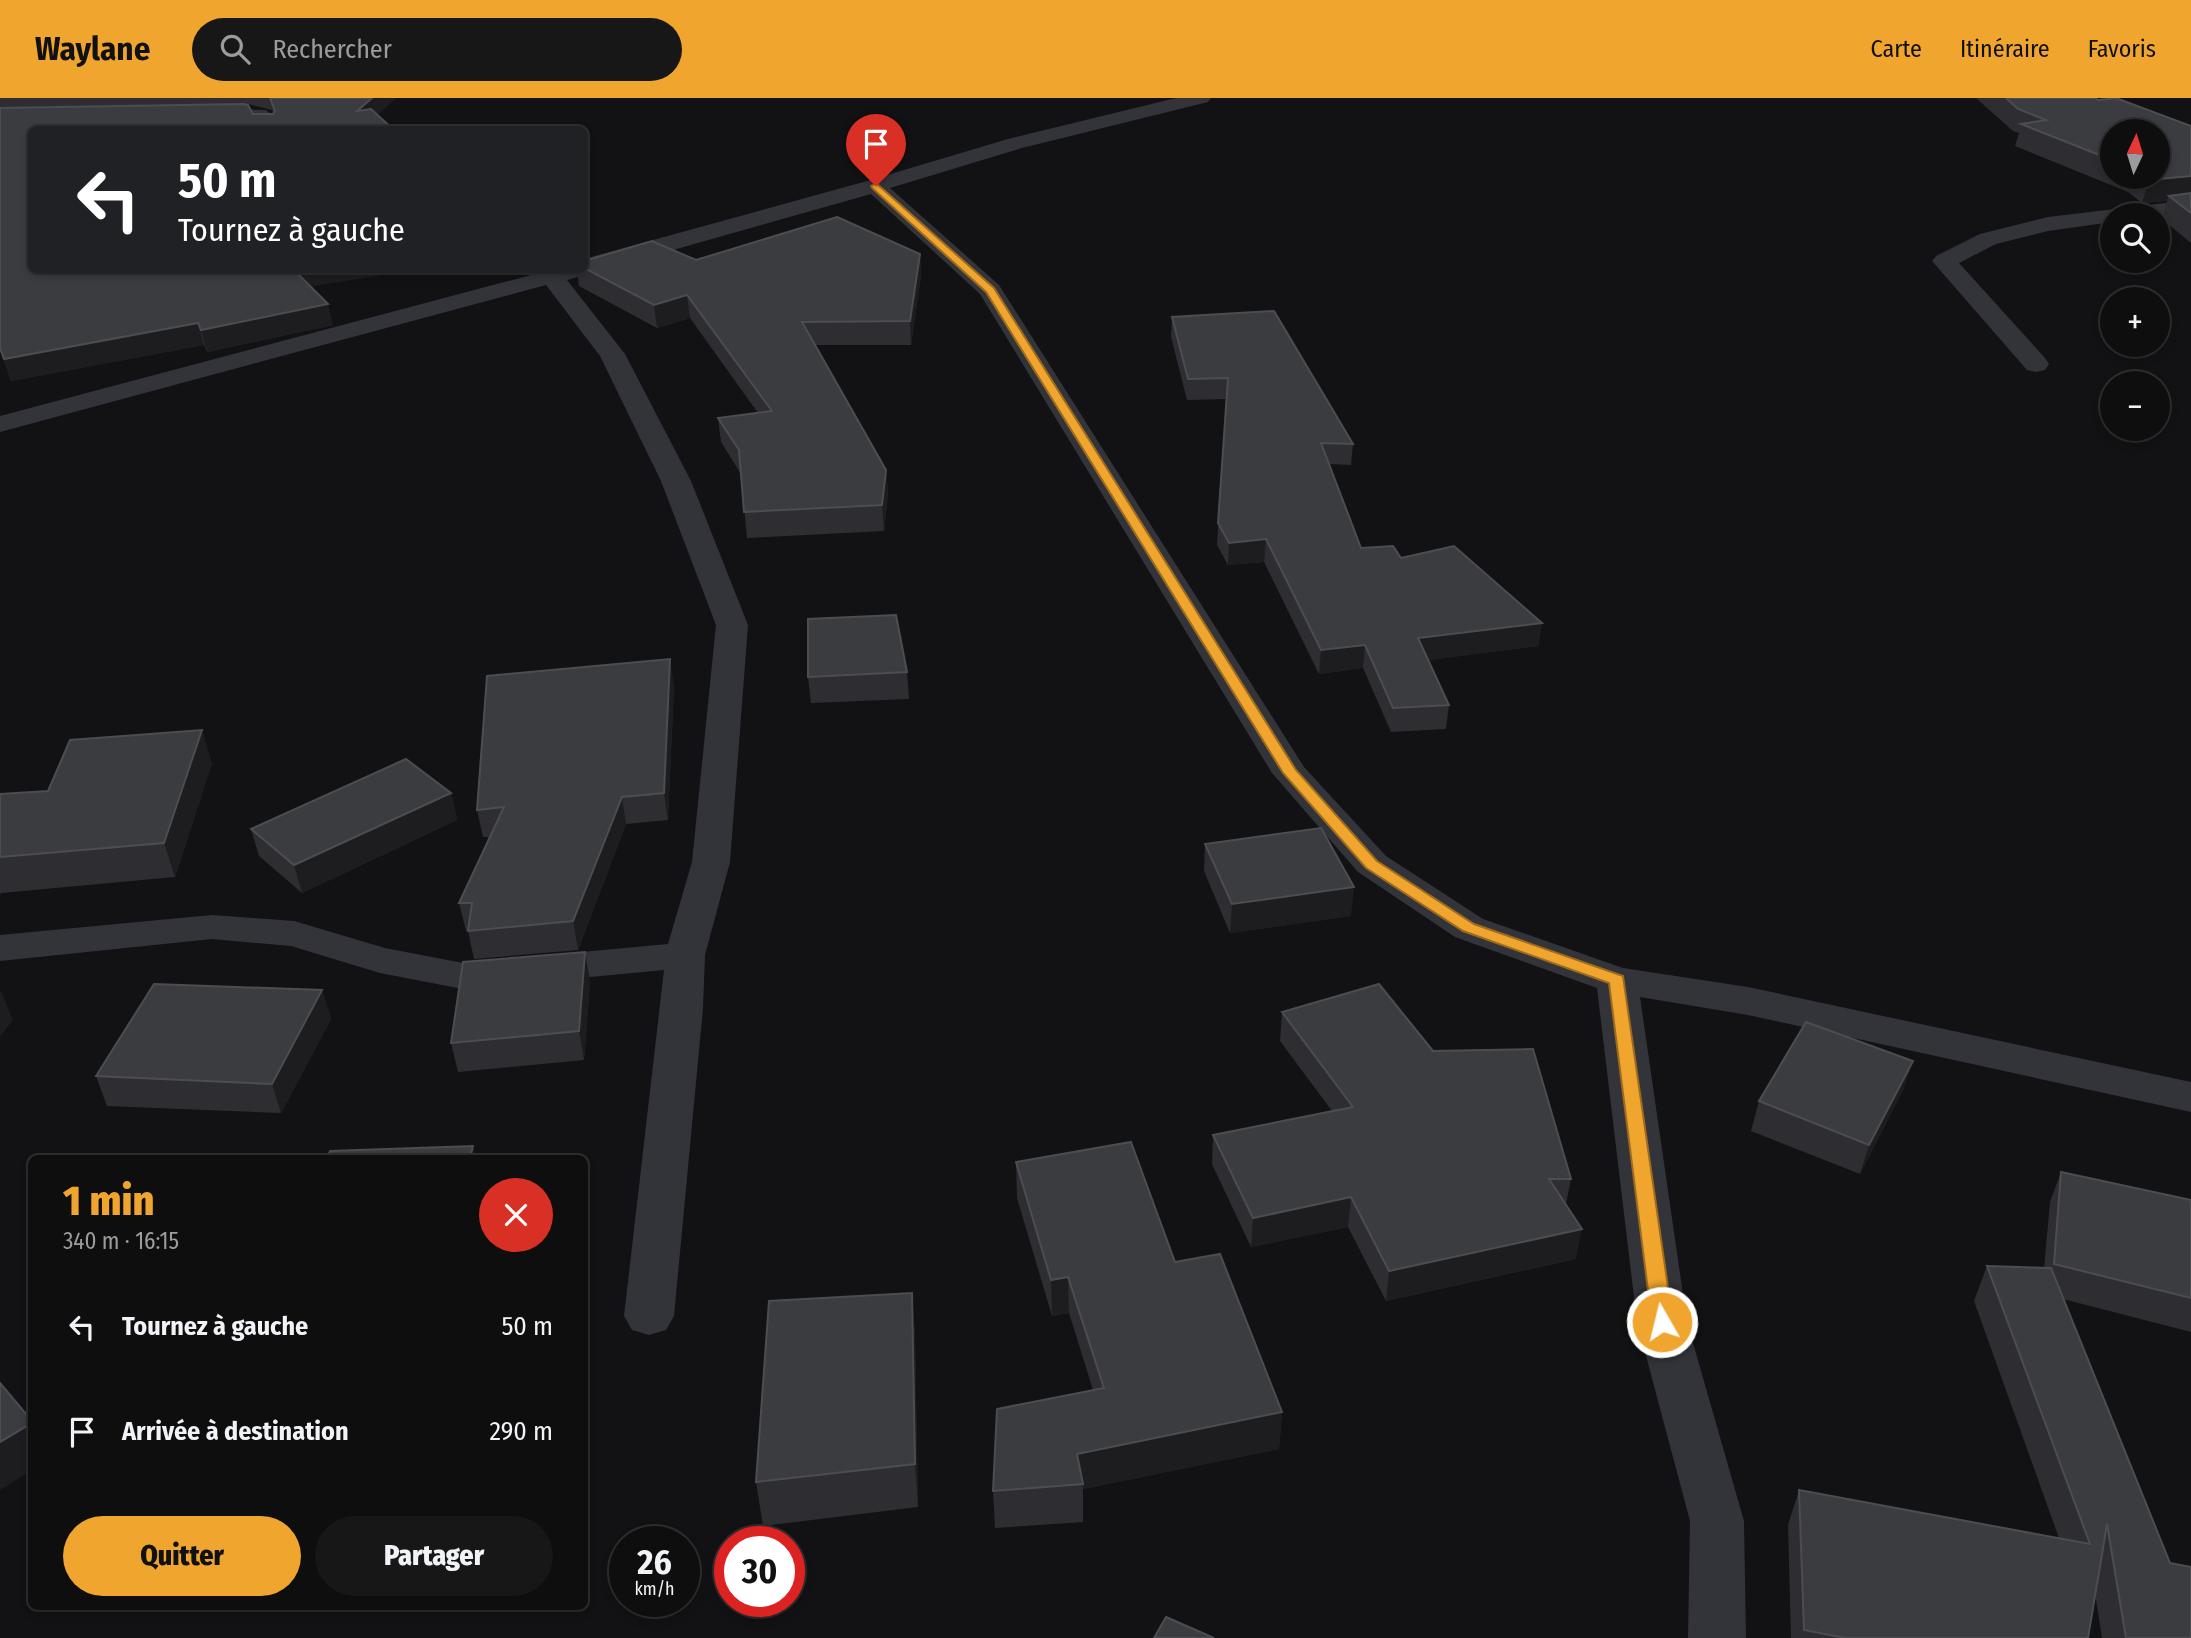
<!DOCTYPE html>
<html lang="fr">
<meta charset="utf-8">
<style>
:root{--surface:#0e0e0f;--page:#171718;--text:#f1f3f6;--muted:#9b9c9e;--line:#2e2e2f;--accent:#f0a52e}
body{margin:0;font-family:"Fira Sans Condensed",sans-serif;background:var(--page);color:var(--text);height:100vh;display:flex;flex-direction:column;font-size:26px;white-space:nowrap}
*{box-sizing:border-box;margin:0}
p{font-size:23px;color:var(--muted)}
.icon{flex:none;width:38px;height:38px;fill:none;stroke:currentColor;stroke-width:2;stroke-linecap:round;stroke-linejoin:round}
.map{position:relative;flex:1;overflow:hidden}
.drawer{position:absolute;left:28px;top:1057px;width:560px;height:455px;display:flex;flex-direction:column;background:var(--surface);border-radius:10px;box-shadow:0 4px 10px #0003,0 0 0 2px var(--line)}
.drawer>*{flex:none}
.banner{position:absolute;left:28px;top:28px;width:560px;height:147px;border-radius:10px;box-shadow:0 4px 10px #0003,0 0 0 2px var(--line);background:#202124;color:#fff;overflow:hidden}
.needle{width:46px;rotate:4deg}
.buttons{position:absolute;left:2100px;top:21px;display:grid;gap:14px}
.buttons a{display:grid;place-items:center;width:70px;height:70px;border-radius:50%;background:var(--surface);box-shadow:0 4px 10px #0003,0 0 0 2px var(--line);font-size:35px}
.speed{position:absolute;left:609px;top:1428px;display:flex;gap:14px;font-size:35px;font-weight:700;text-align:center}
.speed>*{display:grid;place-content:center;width:91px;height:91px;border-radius:50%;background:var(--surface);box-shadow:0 4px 10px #0003,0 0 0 2px var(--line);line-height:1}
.speed small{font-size:18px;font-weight:400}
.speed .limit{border:10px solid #d22;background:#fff;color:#111}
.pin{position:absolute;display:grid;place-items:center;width:60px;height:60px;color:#fff;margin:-72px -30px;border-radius:50% 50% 50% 0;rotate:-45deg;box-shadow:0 0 7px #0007}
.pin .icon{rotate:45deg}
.me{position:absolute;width:77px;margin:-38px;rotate:352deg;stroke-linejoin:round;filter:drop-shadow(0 0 5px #0008)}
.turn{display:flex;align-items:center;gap:24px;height:147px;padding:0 35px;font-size:32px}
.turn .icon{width:91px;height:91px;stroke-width:2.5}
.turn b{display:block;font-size:49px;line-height:60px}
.round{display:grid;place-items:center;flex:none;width:74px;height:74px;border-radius:37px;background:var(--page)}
.headline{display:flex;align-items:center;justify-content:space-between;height:119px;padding:0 35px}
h1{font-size:42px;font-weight:800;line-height:52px;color:var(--accent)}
.cta{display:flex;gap:14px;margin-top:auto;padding:14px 35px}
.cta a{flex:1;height:80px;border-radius:42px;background:var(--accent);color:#111;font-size:28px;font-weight:800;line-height:80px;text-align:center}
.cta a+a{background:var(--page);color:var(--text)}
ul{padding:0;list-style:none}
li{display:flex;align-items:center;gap:21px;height:105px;padding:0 35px}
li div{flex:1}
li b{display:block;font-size:26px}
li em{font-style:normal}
header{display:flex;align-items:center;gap:42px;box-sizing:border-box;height:98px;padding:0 35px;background:var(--accent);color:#111}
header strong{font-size:33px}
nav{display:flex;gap:38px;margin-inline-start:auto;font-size:24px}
.search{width:490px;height:63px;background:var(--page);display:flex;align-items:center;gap:18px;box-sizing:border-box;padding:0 24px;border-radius:38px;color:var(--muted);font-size:26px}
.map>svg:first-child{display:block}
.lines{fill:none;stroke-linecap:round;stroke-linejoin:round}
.minor{fill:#333439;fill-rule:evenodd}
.wall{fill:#2e2e32;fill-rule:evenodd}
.shaded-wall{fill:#1d1d20}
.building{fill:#3b3c40;stroke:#4b4d52;stroke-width:2}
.route{fill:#f0a52e;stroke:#9c6b1e;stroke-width:2}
</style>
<header>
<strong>Waylane</strong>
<div class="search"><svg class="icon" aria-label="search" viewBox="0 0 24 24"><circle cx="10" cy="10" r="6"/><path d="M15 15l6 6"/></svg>Rechercher</div>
<nav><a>Carte</a><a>Itinéraire</a><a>Favoris</a></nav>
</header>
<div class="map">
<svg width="2191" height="1540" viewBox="0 0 2191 1540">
<rect width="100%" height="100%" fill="#121214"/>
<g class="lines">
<g class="minor">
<path d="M 1176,0 L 1211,0 L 1208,4 L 1022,50 L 890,90 L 999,187 L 1304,669 L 1386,758 L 1483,821 L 1623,870 L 1748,889 L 2191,984 L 2191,1014 L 1748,917 L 1640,899 L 1687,1224 L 1744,1423 L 1746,1540 L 1688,1540 L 1690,1423 L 1637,1224 L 1597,890 L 1455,839 L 1358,774 L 1272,675 L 980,196 L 871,96 L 567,182 L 625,256 L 691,383 L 748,527 L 730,764 L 705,857 L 703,910 L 674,1218 L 666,1232 L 649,1237 L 632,1232 L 624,1218 L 664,872 L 463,891 L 380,875 L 291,848 L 212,841 L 0,863 L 0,837 L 212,817 L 294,823 L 385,850 L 463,865 L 668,846 L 692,764 L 716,527 L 661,383 L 600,258 L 546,187 L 0,334 L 0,318 L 550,172 L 584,172 L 584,161 L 867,83 L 1008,41 Z"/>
<path d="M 202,10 L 266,12 L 274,19 L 277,32 L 257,32 L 255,22 L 195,20 L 192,16 L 195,12 Z"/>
<path d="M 2191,102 L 2191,116 L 2158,119 L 2112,117 L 2112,124 L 2048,133 L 1996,146 L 1959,165 L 2045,260 L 2049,266 L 2045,272 L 2036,274 L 2027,272 L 1932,163 L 1936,158 L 1980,136 L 2048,119 Z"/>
</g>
</g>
<g class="wall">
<path d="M 0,0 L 396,0 L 377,17 L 311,188 L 333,227 L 207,254 L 204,247 L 11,283 L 0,250 ZM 248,6 L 272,12 L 273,16 L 253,16 Z"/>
<path d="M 1976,0 L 2095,0 L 2098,2 L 2191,28 L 2191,145 L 2162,121 L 2167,103 L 2142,105 L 2128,94 L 2015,48 L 2019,35 L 2013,33 ZM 2112,33 L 2158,79 L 2112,79 Z"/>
<path d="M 920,156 L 921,178 L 911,247 L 815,247 L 886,372 L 888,397 L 884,433 L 747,440 L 741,376 L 721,344 L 718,320 L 758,315 L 690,220 L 657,230 L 579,188 L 577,172 L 584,172 L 584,163 L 696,162 Z"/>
<path d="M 1172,219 L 1353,346 L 1351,367 L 1329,366 L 1361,450 L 1401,460 L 1542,525 L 1538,548 L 1428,562 L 1449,607 L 1446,631 L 1391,634 L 1363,570 L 1319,576 L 1264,464 L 1228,467 L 1217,447 L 1226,301 L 1187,302 L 1171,239 Z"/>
<path d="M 907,574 L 909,601 L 811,605 L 808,579 Z"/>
<path d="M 674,587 L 668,722 L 626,726 L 578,852 L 474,861 L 468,833 L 466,833 L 459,805 L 490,739 L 483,739 L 477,712 Z"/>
<path d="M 212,665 L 175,779 L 1,795 L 0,797 L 0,696 L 48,693 Z"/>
<path d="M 451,695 L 457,722 L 302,795 L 259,758 L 251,731 Z"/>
<path d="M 1205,746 L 1351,818 L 1230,835 L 1204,773 Z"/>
<path d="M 590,883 L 584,962 L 458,974 L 451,945 Z"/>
<path d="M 322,892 L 331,921 L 281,1015 L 107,1008 L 96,978 Z"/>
<path d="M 1282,914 L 1433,953 L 1571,1081 L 1566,1106 L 1576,1161 L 1386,1203 L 1348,1129 L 1251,1149 L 1212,1066 L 1213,1037 L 1332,1013 L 1280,943 Z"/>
<path d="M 1913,963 L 1903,992 L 1860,1076 L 1751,1033 L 1759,1003 Z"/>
<path d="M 1016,1064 L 1175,1164 L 1282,1314 L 1279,1351 L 1083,1391 L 1083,1424 L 995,1430 L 993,1393 L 1093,1292 L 1069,1215 L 1052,1218 L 1017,1100 Z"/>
<path d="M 2061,1074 L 2191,1102 L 2191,1234 L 2063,1201 L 2191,1540 L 2102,1540 L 2095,1495 L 2088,1540 L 1791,1540 L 1788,1427 L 1799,1392 L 2059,1440 L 1974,1203 L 1987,1168 L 2044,1170 L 2050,1104 Z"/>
<path d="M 912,1195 L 915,1239 L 918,1409 L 763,1428 L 756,1384 Z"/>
</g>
<g class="shaded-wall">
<path d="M 372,0 L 396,0 L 361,32 L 357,13 Z"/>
<path d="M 2191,78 L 2191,100 L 2169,98 L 2167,103 L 2142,105 L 2149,82 Z"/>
<path d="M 920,156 L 921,178 L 911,247 L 910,223 Z"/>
<path d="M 293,172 L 413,172 L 297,191 Z"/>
<path d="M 687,197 L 690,220 L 657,230 L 654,207 Z"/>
<path d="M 328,206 L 333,227 L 207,254 L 201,232 Z"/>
<path d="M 198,225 L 204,247 L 11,283 L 4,261 Z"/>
<path d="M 886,372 L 888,397 L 884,433 L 882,407 Z"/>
<path d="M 1266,441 L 1264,464 L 1228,467 L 1229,445 Z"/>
<path d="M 1542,525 L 1538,548 L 1415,564 L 1418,540 Z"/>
<path d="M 1365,547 L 1363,570 L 1319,576 L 1321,552 Z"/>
<path d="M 670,561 L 674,587 L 668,722 L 664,695 Z"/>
<path d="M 202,632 L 212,665 L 175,779 L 164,745 Z"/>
<path d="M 451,695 L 457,722 L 302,795 L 294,767 Z"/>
<path d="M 622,699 L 626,726 L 578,852 L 573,823 Z"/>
<path d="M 1354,789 L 1351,818 L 1230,835 L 1232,806 Z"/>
<path d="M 585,854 L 590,883 L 584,962 L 579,933 Z"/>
<path d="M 322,892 L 331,921 L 281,1015 L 272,986 Z"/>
<path d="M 1,893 L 13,922 L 0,939 L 0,894 Z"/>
<path d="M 1913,963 L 1903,992 L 1860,1076 L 1869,1047 Z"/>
<path d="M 473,1048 L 476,1060 L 470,1060 Z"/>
<path d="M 1351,1099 L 1348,1129 L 1251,1149 L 1253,1120 Z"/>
<path d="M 1582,1131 L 1576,1161 L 1386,1203 L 1389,1173 Z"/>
<path d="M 1068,1179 L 1069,1215 L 1052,1218 L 1051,1182 Z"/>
<path d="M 912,1195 L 915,1239 L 918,1409 L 915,1366 Z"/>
<path d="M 1282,1314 L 1279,1351 L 1083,1391 L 1077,1356 Z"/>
<path d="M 32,1325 L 32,1372 L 0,1392 L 0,1344 Z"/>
</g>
<g class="building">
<path d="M 270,0 L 372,0 L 357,13 L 371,11 L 394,32 L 32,32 L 32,172 L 294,172 L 328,206 L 201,232 L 198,225 L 4,261 L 0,250 L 0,10 L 243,6 L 248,7 L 253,16 L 273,16 L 275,13 Z"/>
<path d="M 2006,0 L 2095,0 L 2098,2 L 2116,0 L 2191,28 L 2191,78 L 2149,82 L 2144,79 L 2158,79 L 2158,33 L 2112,33 L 2112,62 L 2021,26 L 2046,22 L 2018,11 Z"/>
<path d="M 2191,95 L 2191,115 L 2169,98 Z"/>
<path d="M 837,119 L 920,156 L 910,223 L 802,224 L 886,372 L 882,407 L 744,414 L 739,352 L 718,320 L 772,313 L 687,197 L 654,207 L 584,170 L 584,163 L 652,143 L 696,162 Z"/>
<path d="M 1274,213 L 1353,346 L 1321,345 L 1361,450 L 1393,448 L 1401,460 L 1454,448 L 1542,525 L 1418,540 L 1449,607 L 1393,610 L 1365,547 L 1321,552 L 1266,441 L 1229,445 L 1218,425 L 1228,280 L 1188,281 L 1172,219 Z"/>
<path d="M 896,517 L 907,574 L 808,579 L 808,521 Z"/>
<path d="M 670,561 L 664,695 L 622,699 L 573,823 L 468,833 L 472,805 L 459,805 L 504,709 L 477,712 L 487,578 Z"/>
<path d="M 202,632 L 164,745 L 0,759 L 0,696 L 48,693 L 70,642 Z"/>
<path d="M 406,661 L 451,695 L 294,767 L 251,731 Z"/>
<path d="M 1321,730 L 1354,789 L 1232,806 L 1205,746 Z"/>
<path d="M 585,854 L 579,933 L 451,945 L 463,864 Z"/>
<path d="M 154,886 L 322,892 L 272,986 L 96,978 Z"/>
<path d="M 1379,886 L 1433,953 L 1533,951 L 1571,1081 L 1549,1081 L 1582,1131 L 1389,1173 L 1351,1099 L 1253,1120 L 1213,1037 L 1353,1009 L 1282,914 Z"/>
<path d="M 1806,924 L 1913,963 L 1869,1047 L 1759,1003 Z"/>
<path d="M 1131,1044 L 1175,1164 L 1220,1156 L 1282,1314 L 1077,1356 L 1083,1386 L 993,1393 L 997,1311 L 1104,1290 L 1068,1179 L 1051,1182 L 1016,1064 Z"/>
<path d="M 473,1048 L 470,1060 L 327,1060 L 330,1053 Z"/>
<path d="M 2061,1074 L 2191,1102 L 2191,1200 L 2054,1166 Z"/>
<path d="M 1987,1168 L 2051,1170 L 2170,1465 L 2191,1469 L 2191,1540 L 2126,1540 L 2107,1426 L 2088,1540 L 1845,1540 L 1804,1532 L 1799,1392 L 2090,1446 Z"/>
<path d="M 912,1195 L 915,1366 L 756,1384 L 769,1203 Z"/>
<path d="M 0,1285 L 32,1323 L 32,1325 L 0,1344 Z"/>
<path d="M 1166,1519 L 1214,1540 L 1154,1540 Z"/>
</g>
<path class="route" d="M 876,85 L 994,190 L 1296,672 L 1377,763 L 1474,826 L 1623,878 L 1673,1224 L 1670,1230 L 1662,1232 L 1655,1230 L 1652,1224 L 1609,885 L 1463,833 L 1366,770 L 1283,675 L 986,194 L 872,90 L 871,88 Z"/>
</svg>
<div class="buttons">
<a><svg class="needle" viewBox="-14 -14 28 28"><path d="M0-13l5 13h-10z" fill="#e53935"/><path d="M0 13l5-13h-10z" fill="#9b9c9e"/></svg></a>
<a><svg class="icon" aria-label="search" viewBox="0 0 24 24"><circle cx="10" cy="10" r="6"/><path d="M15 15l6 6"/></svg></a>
<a>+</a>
<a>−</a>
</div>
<div class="speed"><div>26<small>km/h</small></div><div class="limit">30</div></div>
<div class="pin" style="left:876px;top:88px;background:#d93025"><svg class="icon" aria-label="arrive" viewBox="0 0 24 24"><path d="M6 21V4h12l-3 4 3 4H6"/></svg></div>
<svg class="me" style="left:1662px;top:1224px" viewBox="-20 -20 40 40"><circle r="17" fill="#f0a52e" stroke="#fff" stroke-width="3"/><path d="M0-11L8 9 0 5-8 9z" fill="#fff"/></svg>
<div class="banner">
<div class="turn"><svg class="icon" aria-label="left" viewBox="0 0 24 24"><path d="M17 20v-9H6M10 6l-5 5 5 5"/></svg><div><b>50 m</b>Tournez à gauche</div></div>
</div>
<section class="drawer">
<div class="headline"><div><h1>1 min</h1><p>340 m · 16:15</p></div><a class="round" style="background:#d93025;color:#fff"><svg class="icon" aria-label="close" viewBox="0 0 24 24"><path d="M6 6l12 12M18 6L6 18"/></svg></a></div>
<ul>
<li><svg class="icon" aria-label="left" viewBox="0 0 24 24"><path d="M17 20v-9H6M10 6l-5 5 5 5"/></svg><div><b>Tournez à gauche</b></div><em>50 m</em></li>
<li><svg class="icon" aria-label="arrive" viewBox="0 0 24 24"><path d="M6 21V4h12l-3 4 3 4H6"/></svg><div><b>Arrivée à destination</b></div><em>290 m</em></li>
</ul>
<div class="cta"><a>Quitter</a><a>Partager</a></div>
</section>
</div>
